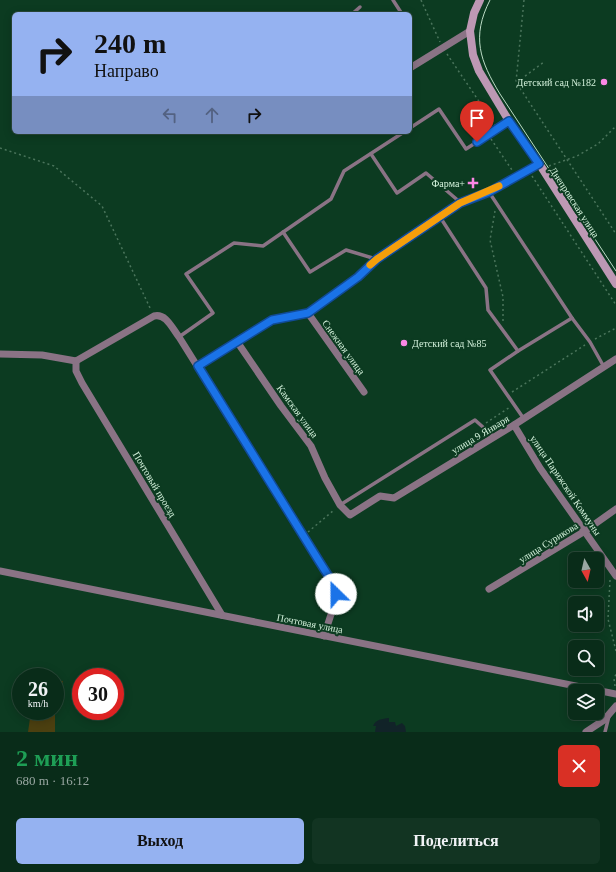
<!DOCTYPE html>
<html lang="ru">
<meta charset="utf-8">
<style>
:root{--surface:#092c19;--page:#123422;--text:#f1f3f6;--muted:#99a7a2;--line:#294838;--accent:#95b2f1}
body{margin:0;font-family:Georgia,serif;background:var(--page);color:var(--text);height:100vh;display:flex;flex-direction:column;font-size:15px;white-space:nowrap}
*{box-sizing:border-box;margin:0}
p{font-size:13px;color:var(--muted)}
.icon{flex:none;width:22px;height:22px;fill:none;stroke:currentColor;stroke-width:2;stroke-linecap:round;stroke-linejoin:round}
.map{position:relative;height:732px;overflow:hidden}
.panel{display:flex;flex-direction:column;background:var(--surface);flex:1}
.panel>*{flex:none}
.banner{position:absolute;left:12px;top:12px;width:400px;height:122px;border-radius:6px;box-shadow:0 2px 10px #0003,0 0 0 1px var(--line);background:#95b2f1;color:#111;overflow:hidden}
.needle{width:26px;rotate:172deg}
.tools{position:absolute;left:568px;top:552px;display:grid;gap:8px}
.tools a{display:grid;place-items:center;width:36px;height:36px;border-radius:6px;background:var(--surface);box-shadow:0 2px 10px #0003,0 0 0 1px var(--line);font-size:20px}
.speed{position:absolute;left:12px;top:668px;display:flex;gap:8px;font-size:20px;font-weight:700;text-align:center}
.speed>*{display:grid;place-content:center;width:52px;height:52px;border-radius:50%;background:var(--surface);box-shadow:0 2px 10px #0003,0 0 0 1px var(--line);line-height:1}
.speed small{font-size:10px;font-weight:400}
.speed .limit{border:6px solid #d22;background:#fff;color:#111}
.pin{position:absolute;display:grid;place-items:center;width:34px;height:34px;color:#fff;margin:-41px -17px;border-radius:50% 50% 50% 0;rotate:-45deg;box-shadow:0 0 4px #0007}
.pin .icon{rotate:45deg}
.me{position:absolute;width:44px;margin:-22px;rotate:337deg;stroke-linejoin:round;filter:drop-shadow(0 0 3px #0008)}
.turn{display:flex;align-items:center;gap:14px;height:84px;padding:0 16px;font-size:18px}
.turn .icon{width:52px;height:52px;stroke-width:2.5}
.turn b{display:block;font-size:28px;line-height:34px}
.lanes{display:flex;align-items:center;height:38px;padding:0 16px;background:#0003;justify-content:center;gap:20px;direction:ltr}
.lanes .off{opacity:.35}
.round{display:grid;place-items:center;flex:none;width:42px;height:42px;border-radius:6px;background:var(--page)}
.headline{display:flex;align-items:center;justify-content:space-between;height:68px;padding:0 16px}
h1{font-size:24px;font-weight:700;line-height:30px;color:#1e9e55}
.primary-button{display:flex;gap:8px;margin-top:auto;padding:8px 16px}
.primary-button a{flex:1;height:46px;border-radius:6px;background:var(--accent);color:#111;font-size:16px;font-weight:700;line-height:46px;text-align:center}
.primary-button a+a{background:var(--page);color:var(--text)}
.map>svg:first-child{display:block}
.green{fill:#4c4010}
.water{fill:#112328}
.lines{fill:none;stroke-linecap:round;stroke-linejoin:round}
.path{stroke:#4b755c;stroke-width:1.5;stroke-dasharray:2 3;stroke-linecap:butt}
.lane{stroke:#8a7385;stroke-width:3.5}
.street{stroke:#8a7385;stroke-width:7}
.secondary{stroke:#bd98b4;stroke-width:8}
.tram{stroke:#bbdbc5;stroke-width:1}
.route-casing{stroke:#114b97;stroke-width:10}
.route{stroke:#1a73e8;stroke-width:7}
.slow{stroke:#f59e0b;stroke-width:7}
.poi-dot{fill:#fb87e5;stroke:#0c3b21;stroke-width:1.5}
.labels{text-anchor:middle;stroke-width:4;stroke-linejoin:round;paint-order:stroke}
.poi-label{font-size:10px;fill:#d3f1db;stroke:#0c3b21;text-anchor:end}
.street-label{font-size:10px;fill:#d3f1db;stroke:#0c3b21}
</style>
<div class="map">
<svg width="616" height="732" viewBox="0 0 616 732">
<rect width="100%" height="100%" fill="#0c3b21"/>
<path class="green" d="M 55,680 L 63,681 L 55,708 L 55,732 L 28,732 L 31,711 L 55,711 Z"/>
<path class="water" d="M 389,718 L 389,722 L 395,722 L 396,726 L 402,723 L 405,726 L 406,732 L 375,732 L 376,726 L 373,726 C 376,719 382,719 389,718 Z"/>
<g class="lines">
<g class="path">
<path d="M 421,0 L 440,42"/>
<path d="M 524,0 L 516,82 L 616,234"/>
<path d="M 447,54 L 495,125"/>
<path d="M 517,82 L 544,62"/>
<path d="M 491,139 L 512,170"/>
<path d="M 0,148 L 54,166 L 102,206 L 151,310"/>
<path d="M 549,166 L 577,156 L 598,144 L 616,126"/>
<path d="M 532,176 L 616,305"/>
<path d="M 495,211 L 490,240 L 503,297 L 503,321"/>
<path d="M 595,339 L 616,328"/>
<path d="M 512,392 L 585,345"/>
<path d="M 486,423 L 510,407"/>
<path d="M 308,532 L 334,510"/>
<path d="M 610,580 L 608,619 L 616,651"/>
<path d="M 615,686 L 614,679 L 616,674"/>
</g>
<g class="lane">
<path d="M 393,0 L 402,14"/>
<path d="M 352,14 L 360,7"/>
<path d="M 410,128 L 439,109 L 466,149 L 508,122"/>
<path d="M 371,154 L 397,193 L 426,173 L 461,203"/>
<path d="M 440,217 L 486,288 L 488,310 L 518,351 L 572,318 L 489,192"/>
<path d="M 283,232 L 310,272 L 346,250 L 376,259"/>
<path d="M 572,318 L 590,342 L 604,367"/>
<path d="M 179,337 L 213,313 L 186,274 L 234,243 L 263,246 L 331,199 L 344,171 L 404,132"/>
<path d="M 518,351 L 490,370 L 524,419"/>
<path d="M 340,505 L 475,420 L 494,437"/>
<path d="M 605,732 L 609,716"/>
</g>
<g class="street">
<path d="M 410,68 L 470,31"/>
<path d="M 308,313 L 364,392"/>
<path d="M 238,343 L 281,406 L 311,446 L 325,478 L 340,505 L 350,515 L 380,496 L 394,498 L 514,425 L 616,359"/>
<path d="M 0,354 L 42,355 L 76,361 L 154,316 C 166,313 172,328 179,337 L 331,580 L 336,599 L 324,636"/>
<path d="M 76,361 L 76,371 L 82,383 L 222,615"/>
<path d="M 198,366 L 271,320 L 308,313 L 358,277 L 377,259 L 461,203 L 489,192 L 539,164"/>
<path d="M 514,425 L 540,468 L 616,576"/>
<path d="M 0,571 L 616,694"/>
<path d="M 489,589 L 585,531 L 616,509"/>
<path d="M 586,732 L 604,720 L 616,706"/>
</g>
<path class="secondary" d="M 480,0 L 474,13 L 470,31 L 473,55 L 479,71 L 509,121 L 542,168 L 616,284"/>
<path class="tram" d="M 490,0 C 471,37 480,61 500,94 L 616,271"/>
</g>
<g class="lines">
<g class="route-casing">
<path id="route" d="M 336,594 L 331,580 L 319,561 L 198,366 L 272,320 L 308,313 L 358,277 L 377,259 L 460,203 L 489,192 L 539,164 L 509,121 L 477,142"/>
</g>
<use href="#route" class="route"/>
<path class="slow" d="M 370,265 L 377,259 L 460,203 L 499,186"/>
</g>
<g class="poi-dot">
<circle cx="604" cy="82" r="4"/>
<path d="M471 177h4v4h4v4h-4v4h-4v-4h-4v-4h4z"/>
<circle cx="404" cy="343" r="4"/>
</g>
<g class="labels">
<g class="poi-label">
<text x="596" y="86">Детский сад №182</text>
<text x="465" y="187">Фарма+</text>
<text x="412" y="347" text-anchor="start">Детский сад №85</text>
</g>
<g class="street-label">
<text transform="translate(575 202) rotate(57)" y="4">Днепровская улица</text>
<text transform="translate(344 347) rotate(54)" y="4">Снежная улица</text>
<text transform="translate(298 411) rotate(54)" y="4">Камская улица</text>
<text transform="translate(480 434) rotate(-31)" y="4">улица 9 Января</text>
<text transform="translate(155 484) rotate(59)" y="4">Почтовый проезд</text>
<text transform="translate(566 485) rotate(56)" y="4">улица Парижской Коммуны</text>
<text transform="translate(548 542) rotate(-32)" y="4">улица Сурикова</text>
<text transform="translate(310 623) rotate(11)" y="4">Почтовая улица</text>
</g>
</g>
</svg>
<div class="tools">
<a><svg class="needle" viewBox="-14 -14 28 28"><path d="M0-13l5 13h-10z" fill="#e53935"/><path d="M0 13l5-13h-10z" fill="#99a7a2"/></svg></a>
<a><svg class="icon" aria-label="sound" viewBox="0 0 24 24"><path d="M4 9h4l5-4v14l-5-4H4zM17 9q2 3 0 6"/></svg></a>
<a><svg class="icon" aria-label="search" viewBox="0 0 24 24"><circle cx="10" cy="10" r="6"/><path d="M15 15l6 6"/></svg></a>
<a><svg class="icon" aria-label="layers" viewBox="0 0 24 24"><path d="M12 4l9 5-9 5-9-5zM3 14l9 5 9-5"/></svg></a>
</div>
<div class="speed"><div>26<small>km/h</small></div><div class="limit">30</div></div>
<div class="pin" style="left:477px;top:142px;background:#d93025"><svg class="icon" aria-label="arrive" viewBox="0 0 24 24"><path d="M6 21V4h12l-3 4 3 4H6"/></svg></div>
<svg class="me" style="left:336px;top:594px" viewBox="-20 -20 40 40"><circle r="19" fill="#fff"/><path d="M0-13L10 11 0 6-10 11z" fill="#1a73e8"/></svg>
<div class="banner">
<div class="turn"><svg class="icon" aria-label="right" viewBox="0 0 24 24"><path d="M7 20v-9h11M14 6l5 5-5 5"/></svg><div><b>240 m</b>Направо</div></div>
<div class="lanes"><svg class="icon off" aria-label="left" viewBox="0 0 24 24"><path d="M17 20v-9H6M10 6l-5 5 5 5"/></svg><svg class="icon off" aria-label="ahead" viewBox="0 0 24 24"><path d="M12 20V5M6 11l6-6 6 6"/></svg><svg class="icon" aria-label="right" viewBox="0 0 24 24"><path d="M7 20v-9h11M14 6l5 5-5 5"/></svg></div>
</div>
</div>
<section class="panel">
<div class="headline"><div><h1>2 мин</h1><p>680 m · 16:12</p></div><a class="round" style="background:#d93025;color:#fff"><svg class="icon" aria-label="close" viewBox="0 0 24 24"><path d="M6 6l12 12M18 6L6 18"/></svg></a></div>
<div class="primary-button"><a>Выход</a><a>Поделиться</a></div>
</section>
